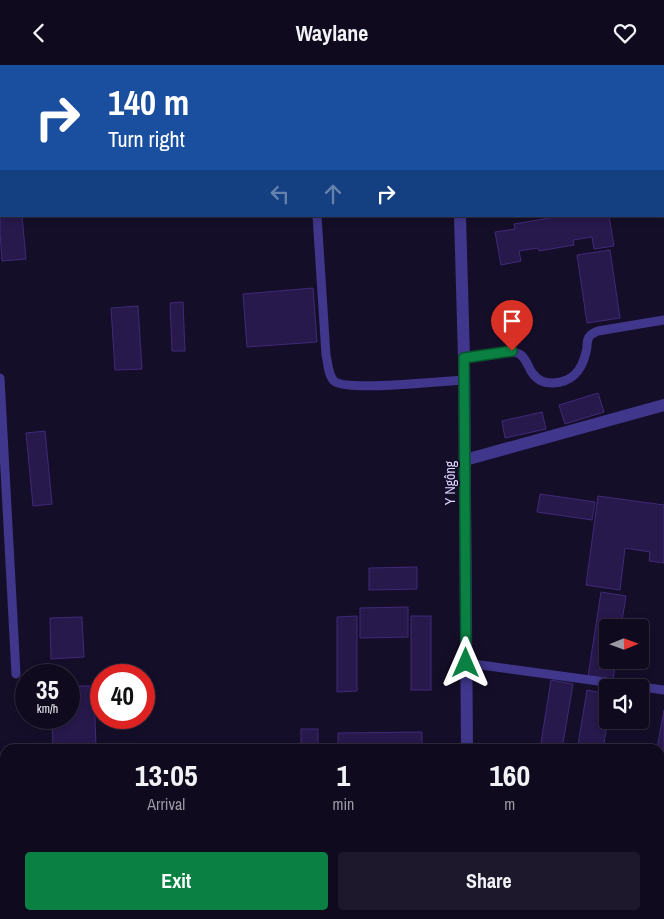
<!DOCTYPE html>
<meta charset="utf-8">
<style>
:root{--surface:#100a1f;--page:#1e182c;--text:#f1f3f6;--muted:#9c9aa4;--line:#302b3d;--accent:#0b8043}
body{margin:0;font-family:"Archivo Narrow",sans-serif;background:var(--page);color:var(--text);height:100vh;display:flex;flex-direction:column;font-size:19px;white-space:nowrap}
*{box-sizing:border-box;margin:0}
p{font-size:16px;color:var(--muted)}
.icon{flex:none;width:28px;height:28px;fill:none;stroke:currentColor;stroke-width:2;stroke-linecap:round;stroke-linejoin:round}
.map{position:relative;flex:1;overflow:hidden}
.side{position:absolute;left:0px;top:679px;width:665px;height:176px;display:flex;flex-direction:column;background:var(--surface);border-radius:15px 15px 0 0;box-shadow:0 2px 8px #0003,0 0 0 1px var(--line)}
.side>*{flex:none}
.guide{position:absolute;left:0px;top:0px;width:665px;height:152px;box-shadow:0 2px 8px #0003,0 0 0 1px var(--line);background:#1a4fa0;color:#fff;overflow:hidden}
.needle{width:32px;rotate:89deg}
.controls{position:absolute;left:599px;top:554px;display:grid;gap:10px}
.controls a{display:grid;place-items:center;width:50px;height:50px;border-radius:5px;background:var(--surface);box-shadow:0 2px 8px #0003,0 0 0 1px var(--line);font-size:25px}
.speed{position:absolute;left:15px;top:599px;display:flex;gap:10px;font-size:25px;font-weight:700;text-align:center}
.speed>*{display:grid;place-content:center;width:65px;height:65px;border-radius:50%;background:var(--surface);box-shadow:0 2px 8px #0003,0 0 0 1px var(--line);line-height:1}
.speed small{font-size:12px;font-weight:400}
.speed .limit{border:8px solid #d22;background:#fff;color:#111}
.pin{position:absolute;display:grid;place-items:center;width:42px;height:42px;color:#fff;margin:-51px -21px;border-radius:50% 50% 50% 0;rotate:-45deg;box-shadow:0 0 5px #0007}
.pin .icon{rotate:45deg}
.me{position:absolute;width:55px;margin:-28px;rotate:0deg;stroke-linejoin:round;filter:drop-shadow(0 0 4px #0008)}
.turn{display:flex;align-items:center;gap:18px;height:105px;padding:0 25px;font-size:22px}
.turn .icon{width:65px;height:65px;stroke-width:2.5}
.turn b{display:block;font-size:35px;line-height:42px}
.lanes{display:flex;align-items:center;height:48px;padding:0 25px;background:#0003;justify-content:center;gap:25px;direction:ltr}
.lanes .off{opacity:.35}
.eta{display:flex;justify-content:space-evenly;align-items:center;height:85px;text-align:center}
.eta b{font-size:30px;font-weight:700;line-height:35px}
.button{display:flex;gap:10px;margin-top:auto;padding:10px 25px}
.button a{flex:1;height:58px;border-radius:5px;background:var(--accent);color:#fff;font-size:20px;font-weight:700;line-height:58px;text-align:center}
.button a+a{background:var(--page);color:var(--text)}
header{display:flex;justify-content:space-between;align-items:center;height:65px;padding:0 25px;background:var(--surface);font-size:22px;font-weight:700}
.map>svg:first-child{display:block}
.building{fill:#27194b;stroke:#402979}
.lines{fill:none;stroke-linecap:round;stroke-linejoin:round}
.service{stroke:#40368b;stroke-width:9}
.minor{stroke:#40368b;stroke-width:12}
.tertiary{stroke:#40368b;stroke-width:12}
.route-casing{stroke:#07532c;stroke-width:12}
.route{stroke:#0b8043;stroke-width:9}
.labels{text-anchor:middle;stroke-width:4;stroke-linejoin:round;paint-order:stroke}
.street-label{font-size:14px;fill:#ded6ff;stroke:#150e29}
</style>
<header><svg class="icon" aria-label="back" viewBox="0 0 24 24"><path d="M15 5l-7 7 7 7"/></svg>Waylane<svg class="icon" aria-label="heart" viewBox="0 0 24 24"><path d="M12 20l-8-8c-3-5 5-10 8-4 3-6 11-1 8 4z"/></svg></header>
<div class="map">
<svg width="664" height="854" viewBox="0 0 664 854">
<rect width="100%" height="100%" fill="#150e29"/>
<g class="building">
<path d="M 0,125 L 1,125 L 1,151 L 22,151 L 26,194 L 2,196 L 0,168 Z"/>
<path d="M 561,151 L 609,151 L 614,181 L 594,184 L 592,172 L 573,175 L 574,180 L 539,186 L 538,183 L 519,186 L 521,196 L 501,200 L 495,167 L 515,164 L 514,159 Z"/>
<path d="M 610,185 L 620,253 L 587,258 L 577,190 Z"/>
<path d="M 313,223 L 317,277 L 247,282 L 243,229 Z"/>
<path d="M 183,237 L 185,286 L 172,286 L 170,238 Z"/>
<path d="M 138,241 L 142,304 L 115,305 L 111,243 Z"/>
<path d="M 598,328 L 604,347 L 565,359 L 559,340 Z"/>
<path d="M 542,347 L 546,364 L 505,373 L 502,356 Z"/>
<path d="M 45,366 L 52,439 L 33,441 L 26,368 Z"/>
<path d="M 540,429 L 595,437 L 592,455 L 537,447 Z"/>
<path d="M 598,431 L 664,440 L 664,498 L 649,496 L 650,487 L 625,483 L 620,525 L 586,520 Z"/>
<path d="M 417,502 L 417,524 L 369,525 L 369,503 Z"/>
<path d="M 601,527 L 626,531 L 621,562 L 608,562 L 608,595 L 616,595 L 613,615 L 588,611 Z"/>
<path d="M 408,542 L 408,572 L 360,573 L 360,543 Z"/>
<path d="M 357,551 L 357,626 L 337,627 L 337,552 Z"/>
<rect x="411" y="551" width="20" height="74"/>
<path d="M 82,552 L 84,592 L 51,594 L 50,553 Z"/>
<path d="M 551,615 L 573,619 L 562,684 L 540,684 Z"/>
<path d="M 69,621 L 94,621 L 96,684 L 53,684 L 52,652 L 69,652 Z"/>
<path d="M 587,625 L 608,629 L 608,655 L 603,684 L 578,680 Z"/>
<path d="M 664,645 L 664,694 L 660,693 L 660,684 L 657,684 Z"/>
<path d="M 115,652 L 137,652 L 137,659 L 116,660 Z"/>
<rect x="301" y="664" width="17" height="20"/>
<path d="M 422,667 L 422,684 L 338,684 L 338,668 Z"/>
<path d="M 660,701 L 664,702 L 664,741 L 660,741 Z"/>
<path d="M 660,750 L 664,751 L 664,777 L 660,805 Z"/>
<path d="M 90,850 L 129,850 L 128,854 L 90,854 Z"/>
<rect x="199" y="850" width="31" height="4"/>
<rect x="259" y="850" width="27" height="4"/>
<rect x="328" y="850" width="31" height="4"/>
<rect x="390" y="850" width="30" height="4"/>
</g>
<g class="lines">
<g class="service">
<path d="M 581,0 L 581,1"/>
<path d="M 317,151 L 326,290 C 328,298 328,310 334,316 C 346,327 443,316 464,315"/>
<path d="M 464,293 C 476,291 513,283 521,290 C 527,295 528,303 533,309 C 539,316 544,318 553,318 C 573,317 582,305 586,287 C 588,282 586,276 589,272 C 591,269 595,267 598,266 L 664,255"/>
<path d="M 0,313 L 16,609"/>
<path d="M 466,598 L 664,625"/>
</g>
<g class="minor">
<path d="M 590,1 L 602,0"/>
<path d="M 465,395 L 664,340"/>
</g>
<g class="tertiary">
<path d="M 445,0 L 445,1"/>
<path d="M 460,151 L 464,293 L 467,684"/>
<path d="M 469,850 L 469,854"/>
</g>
</g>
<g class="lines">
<g class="route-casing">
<path id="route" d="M 466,598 L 464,293 L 512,286"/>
</g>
<use href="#route" class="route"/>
</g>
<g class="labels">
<g class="street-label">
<text transform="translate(450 418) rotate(-90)" y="5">Y Ngông</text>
</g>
</g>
</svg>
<div class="controls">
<a><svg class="needle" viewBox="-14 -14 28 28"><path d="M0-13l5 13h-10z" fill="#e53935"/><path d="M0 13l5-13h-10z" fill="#9c9aa4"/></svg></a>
<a><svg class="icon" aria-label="sound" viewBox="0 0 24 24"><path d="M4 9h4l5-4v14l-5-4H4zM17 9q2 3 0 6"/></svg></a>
</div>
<div class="speed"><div>35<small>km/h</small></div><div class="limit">40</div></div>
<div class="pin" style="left:512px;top:286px;background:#d93025"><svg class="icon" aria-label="arrive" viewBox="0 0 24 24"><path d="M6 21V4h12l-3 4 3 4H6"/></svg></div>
<svg class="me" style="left:466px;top:598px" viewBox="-20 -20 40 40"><path d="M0-17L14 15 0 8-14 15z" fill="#0b8043" stroke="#fff" stroke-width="4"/></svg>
<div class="guide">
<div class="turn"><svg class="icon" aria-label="right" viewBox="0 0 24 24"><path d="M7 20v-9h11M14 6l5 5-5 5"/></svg><div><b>140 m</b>Turn right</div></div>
<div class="lanes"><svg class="icon off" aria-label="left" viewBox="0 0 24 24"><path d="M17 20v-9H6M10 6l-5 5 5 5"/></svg><svg class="icon off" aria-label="ahead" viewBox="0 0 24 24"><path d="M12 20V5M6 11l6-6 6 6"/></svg><svg class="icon" aria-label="right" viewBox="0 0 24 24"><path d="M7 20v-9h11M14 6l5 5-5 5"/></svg></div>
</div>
<section class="side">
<div class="eta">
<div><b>13:05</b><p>Arrival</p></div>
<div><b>1</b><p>min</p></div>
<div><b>160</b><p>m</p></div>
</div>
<div class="button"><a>Exit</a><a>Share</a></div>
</section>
</div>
